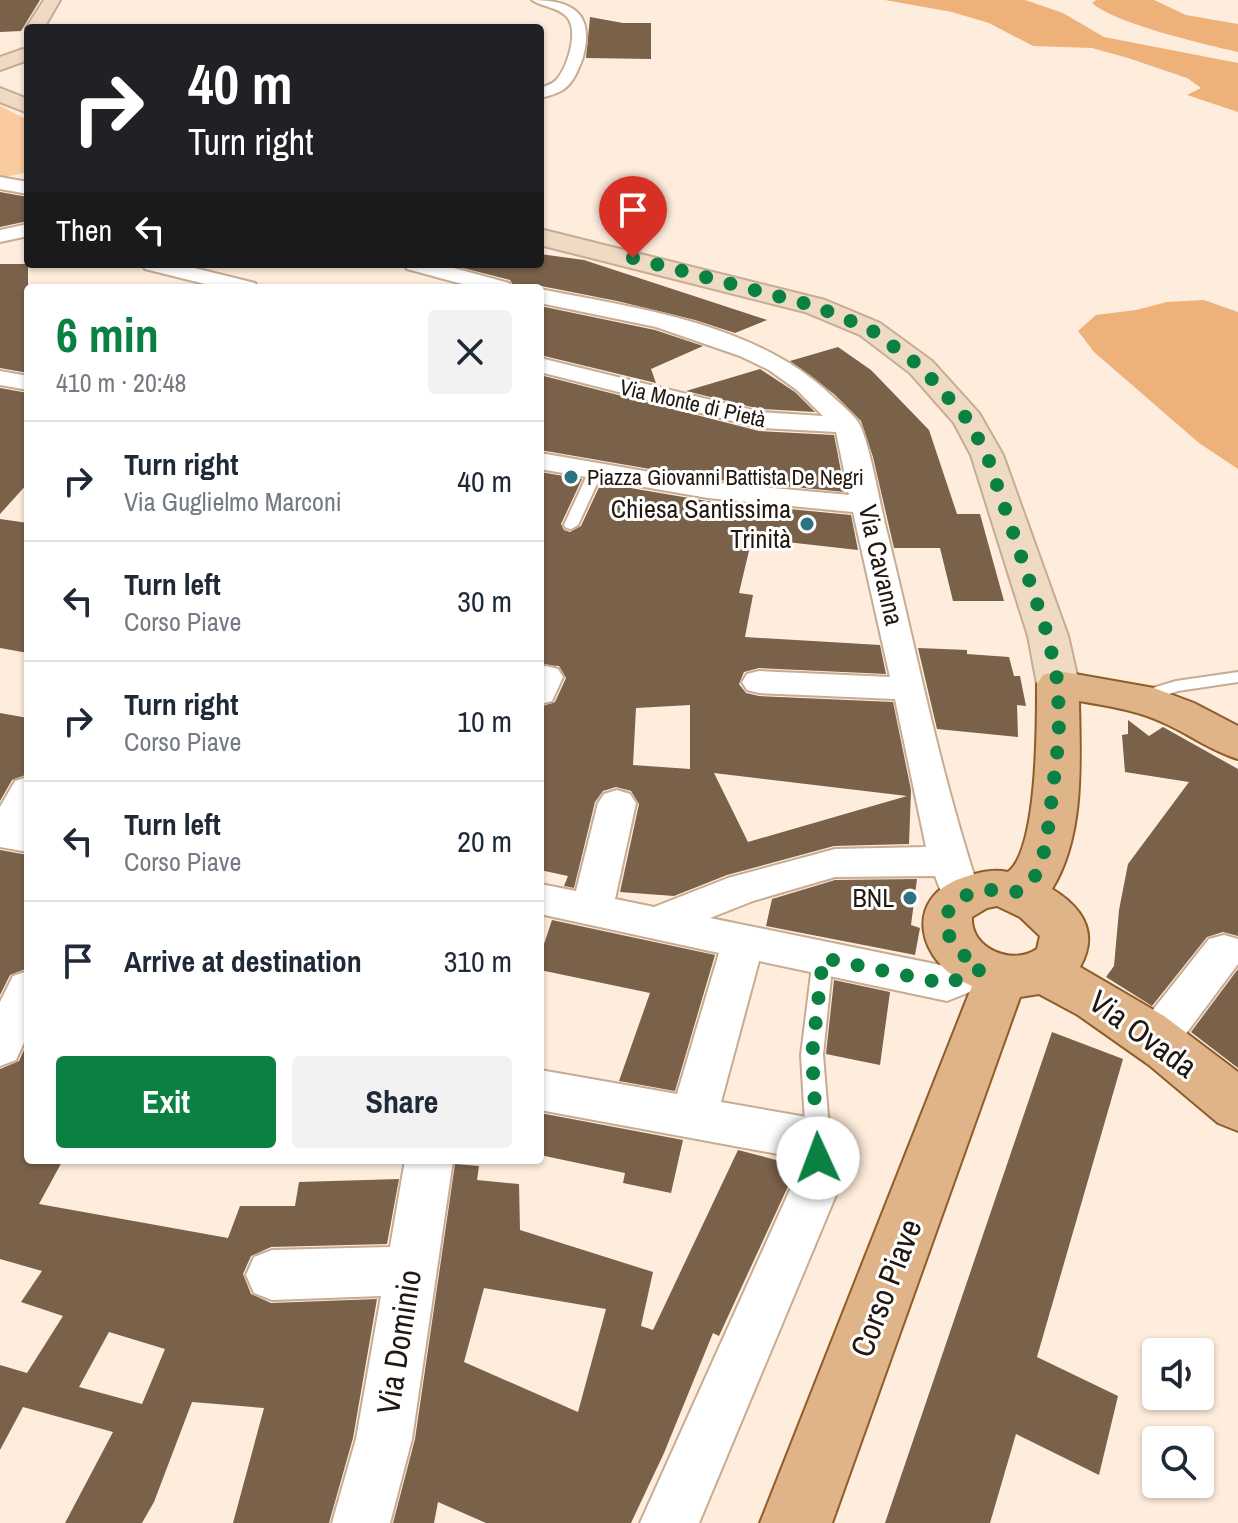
<!DOCTYPE html>
<meta charset="utf-8">
<style>
:root{--surface:#fff;--page:#f2f2f3;--text:#1f2937;--muted:#747a83;--line:#e0e1e3;--accent:#0b8043}
body{margin:0;font-family:"Archivo Narrow",sans-serif;background:var(--page);color:var(--text);height:100vh;display:flex;flex-direction:column;font-size:30px;white-space:nowrap}
*{box-sizing:border-box;margin:0}
p{font-size:26px;color:var(--muted)}
.icon{flex:none;width:44px;height:44px;fill:none;stroke:currentColor;stroke-width:2;stroke-linecap:round;stroke-linejoin:round}
.map{position:relative;flex:1;overflow:hidden}
.drawer{position:absolute;left:24px;top:284px;width:520px;height:880px;display:flex;flex-direction:column;background:var(--surface);border-radius:8px;box-shadow:0 2px 6px #0004}
.drawer>*{flex:none}
.banner{position:absolute;left:24px;top:24px;width:520px;height:244px;border-radius:8px;box-shadow:0 2px 6px #0004;background:#202124;color:#fff;overflow:hidden}
.controls{position:absolute;left:1142px;top:1338px;display:grid;gap:16px}
.controls a{display:grid;place-items:center;width:72px;height:72px;border-radius:8px;background:var(--surface);box-shadow:0 2px 6px #0004;font-size:40px}
.pin{position:absolute;display:grid;place-items:center;width:68px;height:68px;color:#fff;margin:-82px -34px;border-radius:50% 50% 50% 0;rotate:-45deg;box-shadow:0 0 8px #0007}
.pin .icon{rotate:45deg}
.me{position:absolute;width:88px;margin:-44px;rotate:358deg;stroke-linejoin:round;filter:drop-shadow(0 0 6px #0008)}
.turn{display:flex;align-items:center;gap:28px;height:168px;padding:0 32px;font-size:36px}
.turn .icon{width:104px;height:104px;stroke-width:2.5}
.turn b{display:block;font-size:56px;line-height:68px}
.then{display:flex;align-items:center;height:76px;padding:0 32px;background:#0003;gap:16px;font-size:30px}
.round{display:grid;place-items:center;flex:none;width:84px;height:84px;border-radius:8px;background:var(--page)}
.summary{display:flex;align-items:center;justify-content:space-between;height:136px;padding:0 32px}
h1{font-size:48px;font-weight:700;line-height:60px;color:var(--accent)}
.cta{display:flex;gap:16px;margin-top:auto;padding:16px 32px}
.cta a{flex:1;height:92px;border-radius:8px;background:var(--accent);color:#fff;font-size:32px;font-weight:700;line-height:92px;text-align:center}
.cta a+a{background:var(--page);color:var(--text)}
ul{padding:0;list-style:none}
li{display:flex;align-items:center;gap:24px;height:120px;padding:0 32px;border-top:2px solid var(--line)}
li div{flex:1}
li b{display:block;font-size:30px}
li em{font-style:normal}
.map>svg:first-child{display:block}
.green{fill:#fbcba0}
.forest{fill:#eeb17a}
.building{fill:#7a614a;fill-rule:evenodd}
.lines{fill:none;stroke-linecap:round;stroke-linejoin:round}
.service-casing{stroke:#c7ab92;stroke-width:4}
.minor-casing{stroke:#c7ab92;stroke-width:4}
.secondary-casing{stroke:#c7ab92;stroke-width:4}
.primary-casing{stroke:#8f5d2a;stroke-width:4}
.service{fill:#fff;fill-rule:evenodd}
.minor{fill:#fff;fill-rule:evenodd}
.secondary{fill:#efdac4;fill-rule:evenodd}
.primary{fill:#dfb488;fill-rule:evenodd}
.route{stroke:#0b8043;stroke-width:14;stroke-dasharray:0 25.2}
.poi-dot{fill:#2c7280;stroke:#fff;stroke-width:3}
.labels{text-anchor:middle;stroke-width:6;stroke-linejoin:round;paint-order:stroke}
.far-street-label{font-size:22px;fill:#23180f;stroke:#fff}
.far-poi-label{font-size:22px;fill:#23180f;stroke:#fff;text-anchor:start}
.poi-label{font-size:26px;fill:#23180f;stroke:#fff;text-anchor:end}
.street-label{font-size:26px;fill:#23180f;stroke:#fff}
.near-street-label{font-size:32px;fill:#23180f;stroke:#fff}
</style>
<div class="map">
<svg width="1238" height="1523" viewBox="0 0 1238 1523">
<rect width="100%" height="100%" fill="#feecdc"/>
<path class="green" d="M 0,106 L 28,120 L 28,172 L 0,178 Z"/>
<g class="forest">
<path d="M 885,0 L 1025,0 L 1063,13 L 1104,37 L 1238,63 L 1238,112 L 1187,95 L 1201,88 L 1187,78 L 1128,58 L 1092,48 L 1033,46 L 989,23 L 952,12 Z"/>
<path d="M 1096,0 L 1154,0 L 1186,15 L 1238,24 L 1238,52 C 1204,44 1116,24 1092,3 Z"/>
<path d="M 1204,300 L 1238,312 L 1238,469 L 1199,443 L 1094,352 L 1078,331 L 1096,315 L 1136,310 L 1167,302 Z"/>
</g>
<g class="building">
<path d="M 0,0 L 40,0 L 21,31 L 0,32 Z"/>
<path d="M 590,17 L 623,23 L 651,23 L 651,59 L 586,58 Z"/>
<path d="M 0,192 L 28,197 L 28,221 L 0,227 Z"/>
<path d="M 540,254 L 584,260 L 767,320 L 735,333 L 695,320 L 617,301 L 541,286 L 515,288 L 510,280 L 463,268 L 464,264 L 540,264 Z"/>
<path d="M 0,264 L 28,264 L 28,373 L 0,368 Z"/>
<path d="M 540,306 L 655,330 L 703,346 L 651,369 L 656,383 L 540,355 Z"/>
<path d="M 838,347 L 871,370 L 929,430 L 957,514 L 980,514 L 1004,601 L 953,601 L 940,548 L 894,548 L 873,457 L 861,421 L 834,394 L 790,361 Z"/>
<path d="M 760,369 L 795,392 L 815,412 L 760,409 L 686,391 Z"/>
<path d="M 540,375 L 759,431 L 834,435 L 845,492 L 708,479 L 540,450 Z"/>
<path d="M 0,388 L 28,393 L 28,483 L 0,514 Z"/>
<path d="M 540,472 L 582,479 L 561,524 L 564,530 L 570,532 L 581,526 L 601,483 L 707,501 L 851,515 L 858,550 L 752,538 L 739,593 L 753,595 L 745,637 L 880,645 L 886,674 L 759,668 L 744,672 L 739,684 L 746,693 L 759,696 L 893,702 L 911,790 L 909,844 L 834,846 L 727,875 L 674,896 L 620,892 L 639,804 L 631,791 L 616,787 L 603,791 L 595,802 L 574,888 L 564,886 L 568,876 L 540,870 L 540,707 L 555,702 L 566,678 L 559,666 L 540,665 ZM 690,705 L 690,769 L 633,765 L 636,708 ZM 714,773 L 764,779 L 907,796 L 748,842 Z"/>
<path d="M 0,519 L 28,523 L 28,653 L 0,648 Z"/>
<path d="M 918,648 L 967,650 L 967,654 L 1009,657 L 1014,676 L 1020,676 L 1026,706 L 1017,705 L 1018,737 L 937,729 Z"/>
<path d="M 0,713 L 28,718 L 28,774 L 12,780 L 0,801 Z"/>
<path d="M 1128,720 L 1149,736 L 1163,727 L 1238,769 L 1238,936 L 1223,932 L 1207,937 L 1152,1006 L 1106,977 L 1114,966 L 1119,910 L 1128,864 L 1189,782 L 1125,772 L 1122,735 L 1128,734 Z"/>
<path d="M 0,850 L 28,855 L 28,968 L 10,975 L 0,995 Z"/>
<path d="M 917,879 L 911,925 L 920,928 L 915,955 L 766,926 L 772,899 L 835,880 Z"/>
<path d="M 552,920 L 715,955 L 675,1091 L 619,1081 L 650,993 L 540,970 L 540,956 Z"/>
<path d="M 1238,969 L 1238,1068 L 1191,1032 Z"/>
<path d="M 834,980 L 890,992 L 880,1065 L 826,1054 Z"/>
<path d="M 1052,1032 L 1123,1059 L 1037,1357 L 1118,1396 L 1099,1475 L 1016,1434 L 990,1523 L 885,1523 Z"/>
<path d="M 28,1041 L 28,1160 L 63,1160 L 39,1204 L 228,1238 L 240,1206 L 295,1206 L 299,1182 L 399,1179 L 387,1244 L 271,1247 L 251,1256 L 243,1274 L 251,1294 L 271,1303 L 377,1299 L 353,1438 L 329,1523 L 233,1523 L 264,1408 L 192,1402 L 154,1502 L 142,1523 L 65,1523 L 113,1432 L 23,1407 L 0,1450 L 0,1365 L 27,1373 L 63,1316 L 21,1302 L 42,1271 L 0,1259 L 0,1069 L 19,1061 ZM 109,1332 L 165,1349 L 142,1404 L 79,1387 Z"/>
<path d="M 540,1113 L 683,1140 L 671,1193 L 623,1183 L 625,1173 L 540,1155 Z"/>
<path d="M 738,1150 L 791,1164 L 790,1182 L 719,1336 L 713,1333 L 664,1453 L 631,1523 L 486,1523 L 438,1502 L 434,1523 L 393,1523 L 415,1439 L 455,1164 L 479,1166 L 477,1180 L 519,1184 L 520,1230 L 653,1272 L 641,1326 L 653,1330 ZM 484,1288 L 606,1309 L 578,1412 L 464,1362 Z"/>
</g>
<g class="lines">
<g class="service-casing">
<g id="service">
<path d="M 596,467 L 603,471 L 578,525 L 571,529 L 566,528 L 564,525 L 589,471 Z"/>
<path d="M 1238,672 L 1238,682 L 1178,691 L 1139,704 L 1130,698 L 1133,694 L 1176,681 Z"/>
<path d="M 823,950 L 830,952 L 833,958 L 823,1055 L 830,1140 L 826,1147 L 818,1151 L 810,1147 L 806,1140 L 801,1055 L 813,958 L 816,952 Z"/>
</g>
</g>
<g class="minor-casing">
<g id="minor">
<path d="M 532,0 C 572,0 595,13 583,57 C 579,68 574,82 564,89 C 557,94 548,96 540,98 L 540,88 C 546,86 553,84 557,79 C 568,66 579,31 567,17 C 558,7 542,7 532,0 Z"/>
<path d="M 0,177 L 28,182 L 28,194 L 0,189 Z"/>
<path d="M 28,224 L 28,236 L 0,242 L 0,230 Z"/>
<path d="M 142,264 L 178,264 L 255,283 L 258,288 L 221,288 L 145,269 Z"/>
<path d="M 404,264 L 439,264 L 509,283 L 512,288 L 477,288 L 407,269 Z"/>
<path d="M 540,289 C 639,309 756,323 832,396 C 840,404 851,412 858,422 C 869,438 881,510 887,532 C 917,653 941,778 981,896 L 975,907 L 961,911 L 947,907 L 935,876 L 835,877 L 753,901 L 710,918 L 945,966 L 982,952 L 997,957 L 1003,969 L 997,981 L 947,1001 L 759,961 L 721,1102 L 818,1119 L 835,1125 L 842,1140 L 841,1183 L 699,1523 L 640,1523 L 793,1183 L 794,1157 L 540,1110 L 540,1070 L 677,1094 L 719,953 L 540,914 L 540,884 L 576,891 L 598,803 L 604,794 L 617,790 L 630,794 L 636,803 L 615,899 L 654,907 L 728,878 L 835,849 L 926,847 L 895,699 L 759,693 L 747,690 L 742,682 L 747,674 L 759,671 L 890,677 L 853,512 L 708,498 L 540,469 L 540,453 L 708,482 L 849,495 L 836,432 L 760,428 L 540,372 L 540,358 L 760,412 L 823,416 L 797,390 L 769,370 L 740,356 L 656,327 L 540,303 Z"/>
<path d="M 0,371 L 28,376 L 28,390 L 0,385 Z"/>
<path d="M 546,666 L 558,669 L 563,677 L 552,701 L 540,704 L 540,668 Z"/>
<path d="M 28,777 L 28,852 L 0,847 L 0,807 L 15,781 Z"/>
<path d="M 1224,935 L 1238,939 L 1238,964 L 1173,1051 L 1157,1056 L 1141,1051 L 1135,1038 L 1141,1025 L 1209,939 Z"/>
<path d="M 28,971 L 28,1034 L 16,1060 L 0,1066 L 0,1002 L 13,976 Z"/>
<path d="M 405,1160 L 453,1160 L 412,1439 L 390,1523 L 332,1523 L 356,1439 L 381,1296 L 272,1300 L 254,1293 L 246,1275 L 254,1257 L 272,1250 L 390,1247 Z"/>
</g>
</g>
<g class="secondary-casing">
<g id="secondary">
<path d="M 44,0 L 60,0 L 44,28 L 28,28 L 28,31 L 26,28 Z"/>
<path d="M 23,49 L 28,51 L 28,60 L 0,70 L 0,57 Z"/>
<path d="M 0,88 L 28,99 L 28,113 L 0,102 Z"/>
<path d="M 540,229 L 825,300 L 880,323 L 932,361 L 979,413 L 1003,455 L 1068,636 L 1079,684 L 1073,693 L 1058,697 L 1043,693 L 1037,684 L 1028,636 L 971,455 L 954,423 L 910,373 L 860,335 L 805,312 L 540,245 Z"/>
</g>
</g>
<g class="primary-casing">
<path id="primary" d="M 1058,671 L 1154,688 L 1194,703 L 1238,726 L 1238,759 C 1211,751 1189,734 1164,723 C 1137,710 1108,706 1079,701 C 1080,762 1085,835 1052,889 C 1083,908 1099,933 1080,967 L 1164,1016 L 1238,1072 L 1238,1131 L 1218,1123 L 1149,1065 L 1078,1015 L 1039,994 L 1020,997 L 832,1523 L 760,1523 L 972,986 C 918,965 900,897 965,877 C 980,872 993,869 1008,872 C 1038,849 1037,723 1037,684 L 1043,675 ZM 997,906 L 1020,917 L 1040,936 L 1037,949 C 1013,966 970,949 972,917 L 987,908 Z"/>
</g>
<use href="#service" class="service"/>
<use href="#minor" class="minor"/>
<use href="#secondary" class="secondary"/>
<use href="#primary" class="primary"/>
</g>
<g class="lines">
<path class="route" d="M 633,258 L 815,306 L 870,329 L 921,367 L 968,420 L 987,455 L 996,482 L 1048,636 L 1058,684 L 1059,737 L 1046,846 L 1036,875 L 1018,892 C 947,879 917,928 982,969 L 947,984 L 823,958 L 812,1055 L 818,1158"/>
</g>
<g class="poi-dot">
<circle cx="571" cy="477" r="8"/>
<circle cx="807" cy="524" r="8"/>
<circle cx="910" cy="898" r="8"/>
</g>
<g class="labels">
<g class="far-street-label">
<text transform="translate(693 403) rotate(13)" y="8">Via Monte di Pietà</text>
</g>
<g class="far-poi-label">
<text x="587" y="485">Piazza Giovanni Battista De Negri</text>
</g>
<g class="poi-label">
<text x="791" y="518">Chiesa Santissima<tspan x="791" dy="30">Trinità</tspan></text>
<text x="894" y="907">BNL</text>
</g>
<g class="street-label">
<text transform="translate(881 565) rotate(77)" y="9">Via Cavanna</text>
</g>
<g class="near-street-label">
<text transform="translate(1143 1034) rotate(36)" y="11">Via Ovada</text>
<text transform="translate(886 1288) rotate(-69)" y="11">Corso Piave</text>
<text transform="translate(399 1342) rotate(-81)" y="11">Via Dominio</text>
</g>
</g>
</svg>
<div class="controls">
<a><svg class="icon" aria-label="sound" viewBox="0 0 24 24"><path d="M4 9h4l5-4v14l-5-4H4zM17 9q2 3 0 6"/></svg></a>
<a><svg class="icon" aria-label="search" viewBox="0 0 24 24"><circle cx="10" cy="10" r="6"/><path d="M15 15l6 6"/></svg></a>
</div>
<div class="pin" style="left:633px;top:258px;background:#d93025"><svg class="icon" aria-label="arrive" viewBox="0 0 24 24"><path d="M6 21V4h12l-3 4 3 4H6"/></svg></div>
<svg class="me" style="left:818px;top:1158px" viewBox="-20 -20 40 40"><circle r="19" fill="#fff"/><path d="M0-13L10 11 0 6-10 11z" fill="#0b8043"/></svg>
<div class="banner">
<div class="turn"><svg class="icon" aria-label="right" viewBox="0 0 24 24"><path d="M7 20v-9h11M14 6l5 5-5 5"/></svg><div><b>40 m</b>Turn right</div></div>
<div class="then">Then<svg class="icon" aria-label="left" viewBox="0 0 24 24"><path d="M17 20v-9H6M10 6l-5 5 5 5"/></svg></div>
</div>
<section class="drawer">
<div class="summary"><div><h1>6 min</h1><p>410 m · 20:48</p></div><a class="round"><svg class="icon" aria-label="close" viewBox="0 0 24 24"><path d="M6 6l12 12M18 6L6 18"/></svg></a></div>
<ul>
<li><svg class="icon" aria-label="right" viewBox="0 0 24 24"><path d="M7 20v-9h11M14 6l5 5-5 5"/></svg><div><b>Turn right</b><p>Via Guglielmo Marconi</p></div><em>40 m</em></li>
<li><svg class="icon" aria-label="left" viewBox="0 0 24 24"><path d="M17 20v-9H6M10 6l-5 5 5 5"/></svg><div><b>Turn left</b><p>Corso Piave</p></div><em>30 m</em></li>
<li><svg class="icon" aria-label="right" viewBox="0 0 24 24"><path d="M7 20v-9h11M14 6l5 5-5 5"/></svg><div><b>Turn right</b><p>Corso Piave</p></div><em>10 m</em></li>
<li><svg class="icon" aria-label="left" viewBox="0 0 24 24"><path d="M17 20v-9H6M10 6l-5 5 5 5"/></svg><div><b>Turn left</b><p>Corso Piave</p></div><em>20 m</em></li>
<li><svg class="icon" aria-label="arrive" viewBox="0 0 24 24"><path d="M6 21V4h12l-3 4 3 4H6"/></svg><div><b>Arrive at destination</b></div><em>310 m</em></li>
</ul>
<div class="cta"><a>Exit</a><a>Share</a></div>
</section>
</div>
